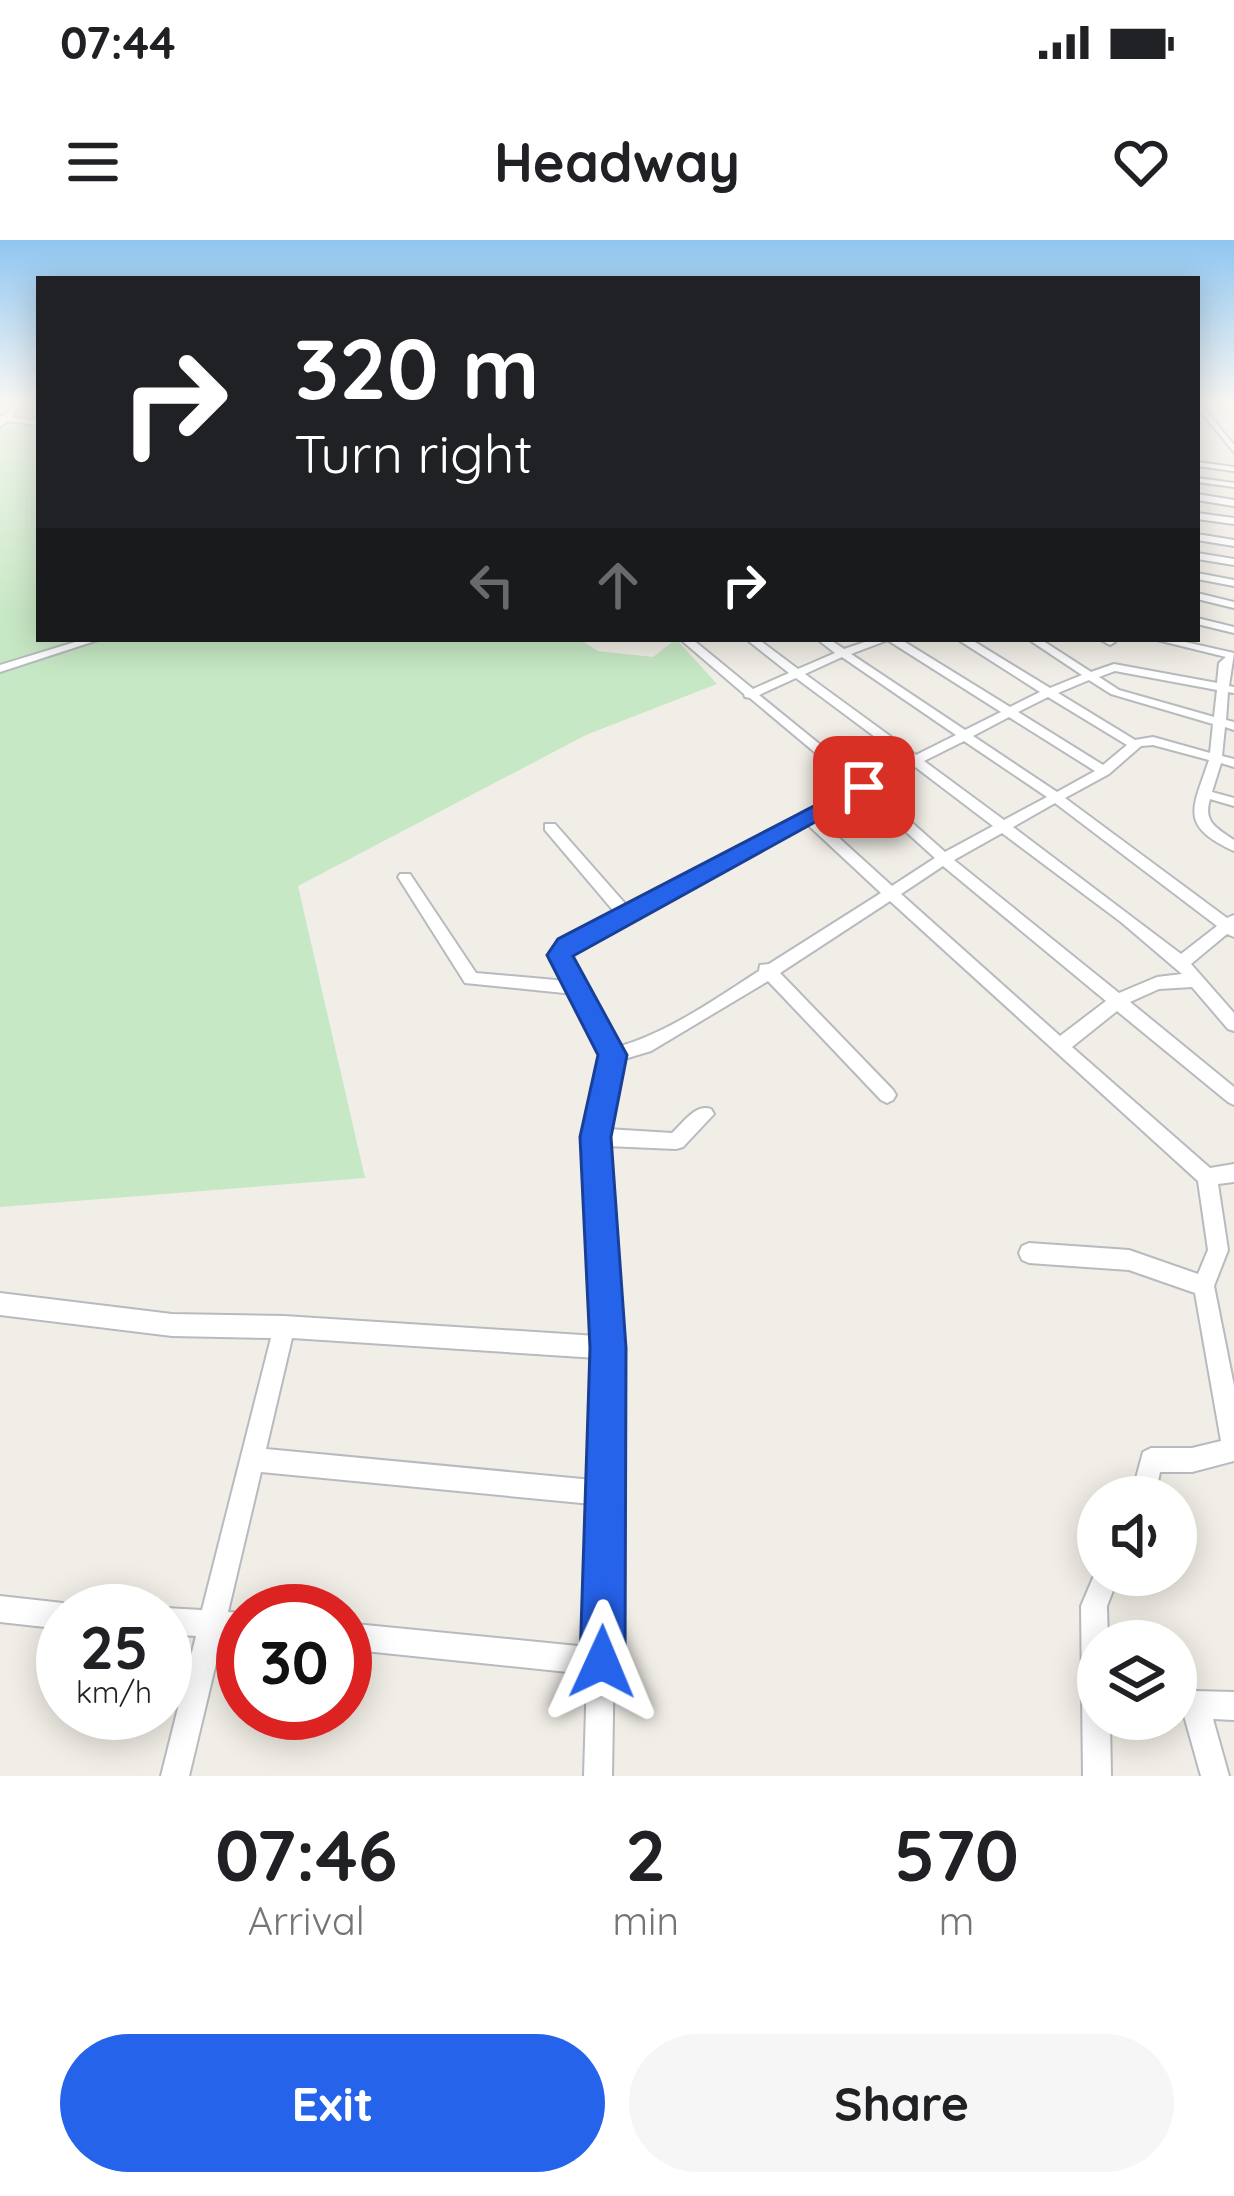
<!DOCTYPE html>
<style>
:root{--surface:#fff;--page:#f6f6f6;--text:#202124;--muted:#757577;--accent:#2563eb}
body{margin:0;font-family:Quicksand,sans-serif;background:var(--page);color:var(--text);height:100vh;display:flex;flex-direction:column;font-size:45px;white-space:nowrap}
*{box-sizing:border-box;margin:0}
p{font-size:39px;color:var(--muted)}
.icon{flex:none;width:66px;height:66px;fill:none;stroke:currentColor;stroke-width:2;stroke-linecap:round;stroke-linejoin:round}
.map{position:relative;height:1536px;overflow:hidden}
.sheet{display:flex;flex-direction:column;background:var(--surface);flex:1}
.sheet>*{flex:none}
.hud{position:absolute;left:36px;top:36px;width:1164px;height:366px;border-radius:0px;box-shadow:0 6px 30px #0003;background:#202124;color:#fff;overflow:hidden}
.buttons{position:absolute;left:1077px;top:1236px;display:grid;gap:24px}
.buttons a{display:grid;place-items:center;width:120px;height:120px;border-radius:50%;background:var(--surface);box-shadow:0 6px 30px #0003;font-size:60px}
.speed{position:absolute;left:36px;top:1344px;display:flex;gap:24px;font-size:60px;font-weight:700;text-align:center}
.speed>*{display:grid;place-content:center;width:156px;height:156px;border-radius:50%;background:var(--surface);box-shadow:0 6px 30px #0003;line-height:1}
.speed small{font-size:30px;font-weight:400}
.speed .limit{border:18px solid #d22;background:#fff;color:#111}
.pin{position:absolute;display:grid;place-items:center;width:102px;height:102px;color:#fff;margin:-51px;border-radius:24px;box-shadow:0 6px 18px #0006}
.me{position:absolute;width:132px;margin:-66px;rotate:1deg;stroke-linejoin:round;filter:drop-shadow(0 0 9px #0008)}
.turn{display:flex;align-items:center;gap:42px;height:252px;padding:0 60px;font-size:54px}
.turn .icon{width:156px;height:156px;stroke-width:2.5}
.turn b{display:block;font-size:84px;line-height:102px}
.lanes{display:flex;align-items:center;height:114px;padding:0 60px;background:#0003;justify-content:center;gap:60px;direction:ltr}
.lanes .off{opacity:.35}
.eta{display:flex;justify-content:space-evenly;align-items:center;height:204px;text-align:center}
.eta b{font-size:72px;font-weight:700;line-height:84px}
.cta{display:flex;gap:24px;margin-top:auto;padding:24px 60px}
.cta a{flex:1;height:138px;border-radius:72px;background:var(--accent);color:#fff;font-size:48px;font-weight:700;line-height:138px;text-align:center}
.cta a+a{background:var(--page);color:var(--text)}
.status{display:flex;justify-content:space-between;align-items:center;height:84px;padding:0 60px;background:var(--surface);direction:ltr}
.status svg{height:33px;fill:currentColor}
header{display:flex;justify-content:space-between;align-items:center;height:156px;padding:0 60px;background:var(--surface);font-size:54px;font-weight:700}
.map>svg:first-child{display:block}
.green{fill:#c7e8c4}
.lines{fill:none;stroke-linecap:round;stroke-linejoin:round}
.minor-casing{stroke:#b7babe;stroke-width:4}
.minor{fill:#fff;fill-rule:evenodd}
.route{fill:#2563eb;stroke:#184099;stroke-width:3}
</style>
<div class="status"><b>07:44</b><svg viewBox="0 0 49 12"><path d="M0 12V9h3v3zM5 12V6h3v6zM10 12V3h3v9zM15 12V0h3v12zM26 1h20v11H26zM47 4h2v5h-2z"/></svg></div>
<header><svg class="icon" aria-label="menu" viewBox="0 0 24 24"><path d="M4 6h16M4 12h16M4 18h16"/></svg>Headway<svg class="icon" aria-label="heart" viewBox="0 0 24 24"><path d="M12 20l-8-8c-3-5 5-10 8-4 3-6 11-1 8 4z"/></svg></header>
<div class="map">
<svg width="1234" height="1536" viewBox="0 0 1234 1536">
<rect width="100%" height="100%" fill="#f1eee7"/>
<path class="green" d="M 0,160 L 39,160 L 39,399 L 579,399 L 598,411 L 653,417 L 676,399 L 717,444 L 586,495 L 298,646 L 365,938 L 0,967 Z"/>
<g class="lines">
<g class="minor-casing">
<g id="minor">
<path d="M 19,160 L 26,160 L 11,177 L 39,181 L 39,185 L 8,181 L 0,186 L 0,176 L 4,176 Z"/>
<path d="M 1197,160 L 1234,205 L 1234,212 L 1197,167 Z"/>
<path d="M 1197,222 L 1234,227 L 1234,231 L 1197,226 Z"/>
<path d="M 1197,238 L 1234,243 L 1234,247 L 1197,242 Z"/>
<path d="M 1197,254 L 1234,260 L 1234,266 L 1197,260 Z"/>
<path d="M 1197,273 L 1234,278 L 1234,284 L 1197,279 Z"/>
<path d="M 1197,294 L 1234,300 L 1234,306 L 1197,300 Z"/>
<path d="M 1197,313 L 1234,319 L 1234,325 L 1197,319 Z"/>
<path d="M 1197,333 L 1234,340 L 1234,346 L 1197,339 Z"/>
<path d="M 1197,353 L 1234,362 L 1234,368 L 1197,359 Z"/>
<path d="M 1197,378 L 1234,387 L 1234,393 L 1197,384 Z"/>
<path d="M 85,399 L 101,399 L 0,432 L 0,425 Z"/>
<path d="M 680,399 L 692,399 L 753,449 L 789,433 L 746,399 L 758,399 L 798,429 L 835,413 L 817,399 L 829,399 L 844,409 L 874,399 L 900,399 L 1010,467 L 1040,452 L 957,399 L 970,399 L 1050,448 L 1082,435 L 1028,399 L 1040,399 L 1091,432 L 1114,424 L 1217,443 L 1219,423 L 1226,417 L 1153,399 L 1172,399 L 1234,413 L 1229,446 L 1234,447 L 1234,453 L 1228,452 L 1226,480 L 1234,482 L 1234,490 L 1225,487 L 1222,516 L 1234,519 L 1234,527 L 1221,523 L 1212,552 L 1234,558 L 1234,566 L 1210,559 C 1203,582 1216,588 1234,600 L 1234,611 C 1178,585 1193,569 1209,520 L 1153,505 L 1141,506 L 1109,534 L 1065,558 L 1227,678 L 1234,675 L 1234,697 L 1227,694 L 1191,724 L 1234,773 L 1234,791 L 1228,789 L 1192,747 L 1159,749 L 1130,762 L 1234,847 L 1234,865 L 1228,862 L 1117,771 L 1072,807 L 1210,928 L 1234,924 L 1234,942 L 1218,944 L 1228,1010 L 1214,1046 L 1234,1146 L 1234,1221 L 1192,1232 L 1160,1232 L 1155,1257 L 1131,1257 L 1143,1212 L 1151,1208 L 1192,1208 L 1221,1201 L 1195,1053 L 1129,1030 L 1029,1023 L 1022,1020 L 1019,1013 L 1022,1006 L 1029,1003 L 1129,1010 L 1198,1034 L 1208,1010 L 1198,941 L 890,661 L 780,733 L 893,850 L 896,855 L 893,860 L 887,863 L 881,860 L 768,741 L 651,811 L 621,820 L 607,889 L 672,893 C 683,883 696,863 711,869 L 714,874 L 683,907 L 676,909 L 606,906 L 619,1108 L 612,1536 L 584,1536 L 587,1434 L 345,1409 L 345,1383 L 588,1407 L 592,1264 L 261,1232 L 228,1372 L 243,1373 L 243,1399 L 222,1398 L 189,1536 L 161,1536 L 196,1396 L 165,1394 L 165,1371 L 158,1371 L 165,1368 L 202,1370 L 271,1098 L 172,1096 L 0,1075 L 0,1053 L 172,1074 L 284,1076 L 597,1096 L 587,897 L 604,815 L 574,754 L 465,743 L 398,637 L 400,634 L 410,634 L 476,733 L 567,741 L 552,714 L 554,710 L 617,675 L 545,590 L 545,584 L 555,584 L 629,668 L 800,576 L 801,573 L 855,546 L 750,458 L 745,457 L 744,454 ZM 888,400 L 889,401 L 1001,472 L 965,490 L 851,414 ZM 842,417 L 956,495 L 916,515 L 805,434 ZM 1115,431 L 1217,450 L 1214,477 L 1119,450 L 1099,437 ZM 796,438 L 906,520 L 865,541 L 759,455 ZM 1089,440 L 1111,454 L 1213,484 L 1210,513 L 1153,497 L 1135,500 L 1058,453 ZM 1048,457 L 1127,505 L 1103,525 L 1018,472 ZM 1009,477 L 1095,531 L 1057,552 L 973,496 ZM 964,501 L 1047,557 L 1004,580 L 924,521 ZM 914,526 L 993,586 L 945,612 L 873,548 ZM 863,553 L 935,618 L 892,646 L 817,578 ZM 1055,563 L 1217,686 L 1181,714 L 1013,587 ZM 807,584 L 881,653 L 769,724 L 760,725 L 759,731 C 715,759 668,793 617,807 L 569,716 ZM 1002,593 L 1121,682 L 1182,734 L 1157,737 L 1119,753 L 954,620 ZM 943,626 L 1106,761 L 1060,796 L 901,654 ZM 292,1098 L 597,1118 L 593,1240 L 266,1209 Z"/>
<path d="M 1099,399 L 1112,399 L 1115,402 L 1110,405 Z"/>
<path d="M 1098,1326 L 1098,1335 L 1119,1335 L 1107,1366 L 1108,1401 L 1098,1401 L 1098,1479 L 1110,1479 L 1111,1536 L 1083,1536 L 1081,1366 Z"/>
<path d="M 0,1356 L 63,1363 L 72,1367 L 74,1371 L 63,1371 L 63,1389 L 0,1382 Z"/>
<path d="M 1195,1451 L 1234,1452 L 1234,1480 L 1213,1479 L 1229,1536 L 1201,1536 L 1181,1465 L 1185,1455 Z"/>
</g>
</g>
<use href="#minor" class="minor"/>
</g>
<linearGradient id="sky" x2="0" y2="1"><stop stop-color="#8fc6f1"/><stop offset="0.43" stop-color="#f9f7f4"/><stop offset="1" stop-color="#f9f7f4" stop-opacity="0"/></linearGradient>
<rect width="1234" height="375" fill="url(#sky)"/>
<path class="route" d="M 864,540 L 871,542 L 871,551 L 573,716 L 627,815 L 611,897 L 626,1108 L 625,1422 L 618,1437 L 602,1444 L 587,1437 L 580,1422 L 590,1108 L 580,897 L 598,815 L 547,715 L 558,699 Z"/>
</svg>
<div class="buttons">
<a><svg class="icon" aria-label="sound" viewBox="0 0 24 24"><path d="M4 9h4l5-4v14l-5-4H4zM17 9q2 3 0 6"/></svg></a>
<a><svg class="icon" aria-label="layers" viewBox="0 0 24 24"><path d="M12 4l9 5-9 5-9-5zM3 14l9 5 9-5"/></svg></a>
</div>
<div class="speed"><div>25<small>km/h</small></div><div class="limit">30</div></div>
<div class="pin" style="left:864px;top:547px;background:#d93025"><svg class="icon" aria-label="arrive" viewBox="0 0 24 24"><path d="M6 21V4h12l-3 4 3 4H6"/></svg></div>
<svg class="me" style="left:602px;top:1422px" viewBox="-20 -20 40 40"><path d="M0-17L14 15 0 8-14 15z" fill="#2563eb" stroke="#fff" stroke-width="4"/></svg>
<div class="hud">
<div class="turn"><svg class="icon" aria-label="right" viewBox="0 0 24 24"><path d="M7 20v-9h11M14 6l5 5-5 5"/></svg><div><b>320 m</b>Turn right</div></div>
<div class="lanes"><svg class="icon off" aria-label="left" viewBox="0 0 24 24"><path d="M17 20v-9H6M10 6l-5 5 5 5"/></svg><svg class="icon off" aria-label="ahead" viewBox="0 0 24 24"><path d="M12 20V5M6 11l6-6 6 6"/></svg><svg class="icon" aria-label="right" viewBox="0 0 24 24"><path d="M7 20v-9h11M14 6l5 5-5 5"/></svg></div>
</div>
</div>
<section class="sheet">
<div class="eta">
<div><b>07:46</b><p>Arrival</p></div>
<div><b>2</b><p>min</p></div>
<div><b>570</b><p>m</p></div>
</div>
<div class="cta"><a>Exit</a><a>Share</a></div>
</section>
